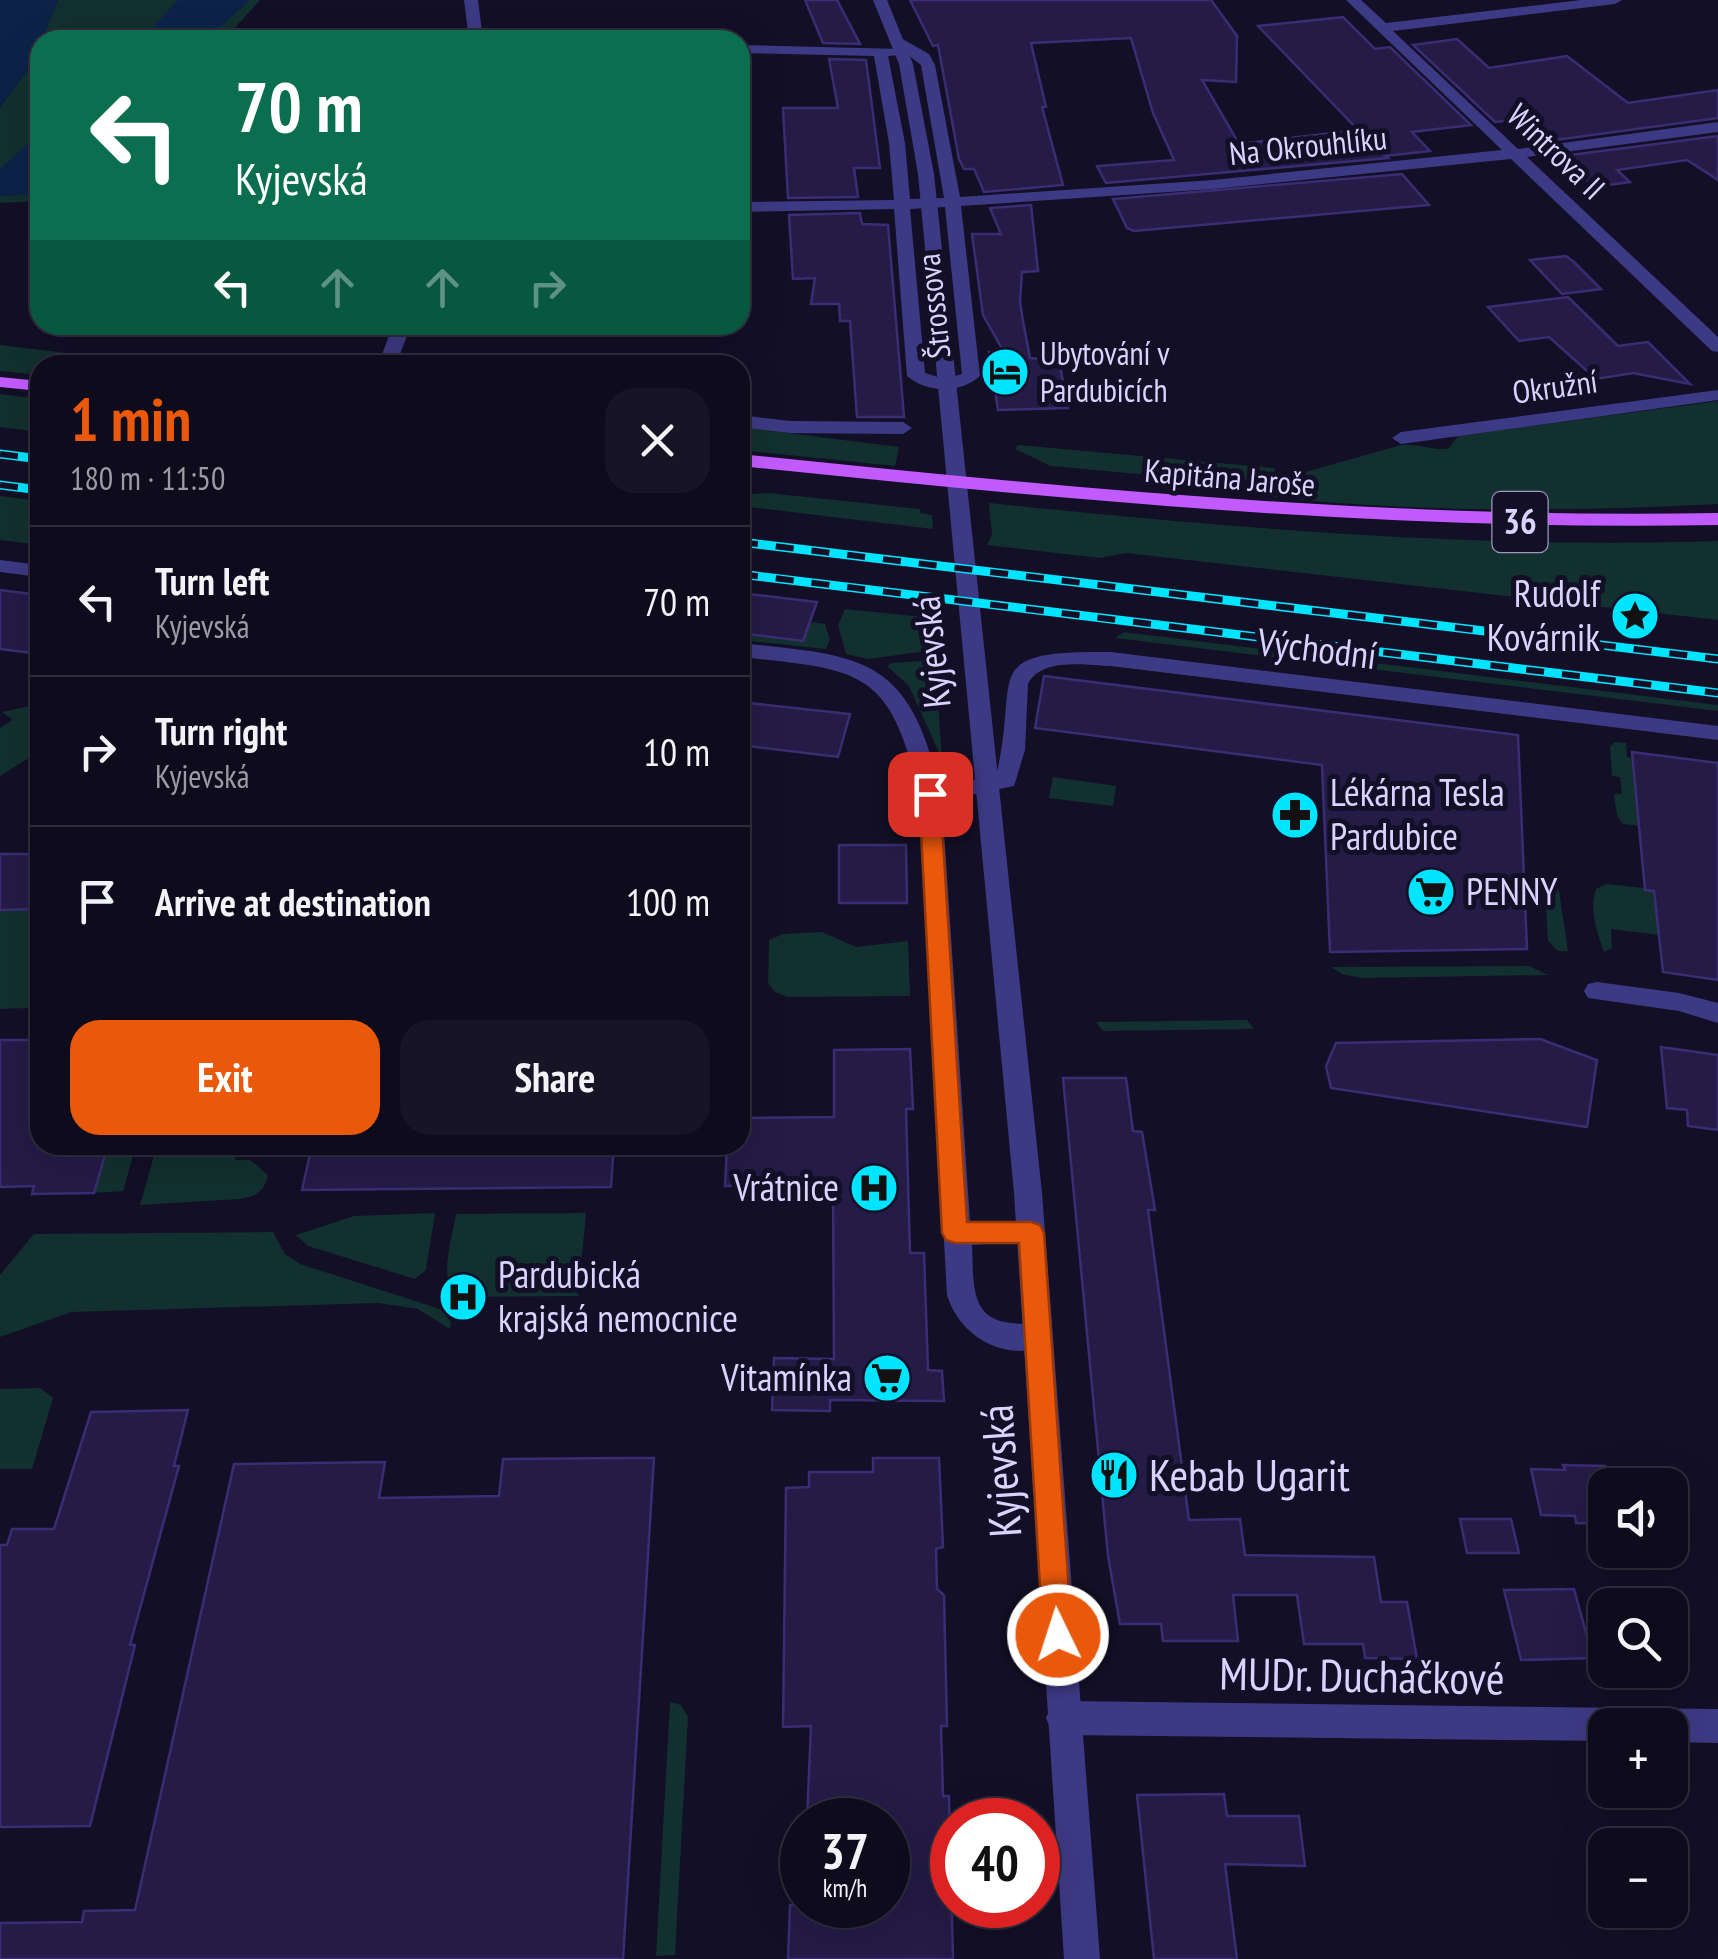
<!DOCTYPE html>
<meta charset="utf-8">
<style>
:root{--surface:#0e0b1c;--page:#171425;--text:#f1f3f6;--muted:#9b9ba3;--line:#2e2b3b;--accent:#ea580c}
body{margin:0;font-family:"PT Sans Narrow",sans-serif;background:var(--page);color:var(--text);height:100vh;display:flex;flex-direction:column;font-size:38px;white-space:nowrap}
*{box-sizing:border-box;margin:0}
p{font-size:32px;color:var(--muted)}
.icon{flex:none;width:55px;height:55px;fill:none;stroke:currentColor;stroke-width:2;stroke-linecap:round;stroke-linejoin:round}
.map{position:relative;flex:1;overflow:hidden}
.details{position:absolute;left:30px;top:355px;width:720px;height:800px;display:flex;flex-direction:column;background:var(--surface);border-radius:30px;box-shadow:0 10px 40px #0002,0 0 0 2px var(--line)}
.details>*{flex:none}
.banner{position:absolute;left:30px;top:30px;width:720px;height:305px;border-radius:30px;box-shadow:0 10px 40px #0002,0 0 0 2px var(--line);background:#0b6e4f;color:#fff;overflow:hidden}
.tools{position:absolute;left:1588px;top:1468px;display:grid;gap:20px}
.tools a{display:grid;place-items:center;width:100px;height:100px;border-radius:20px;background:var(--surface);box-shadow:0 10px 40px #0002,0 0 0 2px var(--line);font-size:50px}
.speed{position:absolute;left:780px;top:1798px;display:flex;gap:20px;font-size:50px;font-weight:700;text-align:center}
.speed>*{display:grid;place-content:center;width:130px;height:130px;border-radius:50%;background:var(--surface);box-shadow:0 10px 40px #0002,0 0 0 2px var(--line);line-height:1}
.speed small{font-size:25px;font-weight:400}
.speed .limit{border:15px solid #d22;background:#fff;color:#111}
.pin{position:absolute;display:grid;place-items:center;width:85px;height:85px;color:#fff;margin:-42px;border-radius:20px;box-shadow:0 5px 15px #0006}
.me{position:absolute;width:110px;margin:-55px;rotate:356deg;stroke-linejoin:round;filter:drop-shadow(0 0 8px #0008)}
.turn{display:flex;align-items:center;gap:35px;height:210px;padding:0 40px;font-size:45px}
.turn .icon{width:130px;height:130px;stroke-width:2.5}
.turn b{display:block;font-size:70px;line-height:85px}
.lanes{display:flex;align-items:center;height:95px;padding:0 40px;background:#0003;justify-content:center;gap:50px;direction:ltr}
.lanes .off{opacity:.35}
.round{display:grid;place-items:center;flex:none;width:105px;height:105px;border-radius:30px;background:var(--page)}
.overview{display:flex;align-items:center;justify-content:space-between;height:170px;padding:0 40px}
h1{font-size:60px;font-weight:700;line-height:75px;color:var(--accent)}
.action{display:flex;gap:20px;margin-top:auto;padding:20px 40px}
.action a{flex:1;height:115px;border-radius:30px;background:var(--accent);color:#fff;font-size:40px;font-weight:700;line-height:115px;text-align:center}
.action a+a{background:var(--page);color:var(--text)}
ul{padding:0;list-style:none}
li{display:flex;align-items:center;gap:30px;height:150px;padding:0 40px;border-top:2px solid var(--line)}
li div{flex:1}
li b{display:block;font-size:38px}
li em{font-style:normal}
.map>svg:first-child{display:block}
.green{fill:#12302f}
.water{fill:#0c2248}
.building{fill:#241b47;stroke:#3b2d73;stroke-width:2.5}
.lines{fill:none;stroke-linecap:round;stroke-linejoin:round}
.minor{fill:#3d3a85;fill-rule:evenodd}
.tertiary{fill:#3d3a85;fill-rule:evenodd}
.primary{fill:#c25bff;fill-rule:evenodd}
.rail-casing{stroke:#00e5ff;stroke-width:9}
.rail{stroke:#130f26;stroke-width:6;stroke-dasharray:18;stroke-linecap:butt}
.route{fill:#ea580c;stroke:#983908;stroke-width:2.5}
.labels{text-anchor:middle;stroke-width:10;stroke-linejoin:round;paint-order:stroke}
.far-street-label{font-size:32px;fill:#d9d4ff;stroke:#130f26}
.far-poi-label{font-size:32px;fill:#d9d4ff;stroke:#130f26;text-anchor:start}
.shield{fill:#130f26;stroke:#9e99be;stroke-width:2.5}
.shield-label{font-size:35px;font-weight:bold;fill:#d9d4ff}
.poi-label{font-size:38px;fill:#d9d4ff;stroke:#130f26;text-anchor:end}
.street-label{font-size:38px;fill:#d9d4ff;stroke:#130f26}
.near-street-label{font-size:45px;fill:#d9d4ff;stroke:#130f26}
.near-poi-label{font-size:45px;fill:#d9d4ff;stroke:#130f26;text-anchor:start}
</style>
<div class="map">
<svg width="1718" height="1959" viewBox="0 0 1718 1959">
<rect width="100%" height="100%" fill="#130f26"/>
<g class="green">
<path d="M 58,0 L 260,0 L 224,40 L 41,40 Z"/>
<path d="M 40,43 L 40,201 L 0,203 L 0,107 L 30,67 Z"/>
<path d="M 0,345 L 166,365 L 40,365 L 40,375 L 0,371 Z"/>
<path d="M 0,394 L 40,399 L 40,432 L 0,427 Z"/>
<path d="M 1718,401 L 1718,504 C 1561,512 1397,513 1241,493 L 1242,490 L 1401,445 C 1417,443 1430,450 1448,449 L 1458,436 Z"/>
<path d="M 740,427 L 899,447 L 895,466 L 740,450 Z"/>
<path d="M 1018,445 L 1274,468 L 1276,472 L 1237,483 L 1051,466 L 1015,449 Z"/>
<path d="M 768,493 L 920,509 L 920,513 L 932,515 L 933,529 L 740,506 L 740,495 Z"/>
<path d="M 0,496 L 40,501 L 40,545 L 0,540 Z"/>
<path d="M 989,503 C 1232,528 1474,549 1718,541 L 1718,620 L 1126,553 L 1099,558 L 987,545 L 992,535 Z"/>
<path d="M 845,609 L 932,618 L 934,650 L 868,659 L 846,654 L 838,625 Z"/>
<path d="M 810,622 L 825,624 L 830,640 L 826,649 L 740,640 L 740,633 L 803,641 Z"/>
<path d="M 1124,632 L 1718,705 L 1718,711 L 1115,638 Z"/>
<path d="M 935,660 L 942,759 L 909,686 L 887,666 L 892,663 Z"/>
<path d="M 40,704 L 40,751 L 0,776 L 0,728 L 13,720 L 2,712 Z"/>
<path d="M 1615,742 L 1626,743 L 1627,757 L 1632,758 L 1638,815 L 1718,835 L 1623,824 L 1617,816 L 1614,794 L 1622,794 L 1620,777 L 1612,776 L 1610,746 Z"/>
<path d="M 1053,777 L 1116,786 L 1113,806 L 1049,798 Z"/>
<path d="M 1544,877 L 1559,891 L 1568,951 L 1558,951 L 1548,941 Z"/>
<path d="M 1606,884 L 1654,889 L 1659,935 L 1611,929 L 1612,948 L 1604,952 C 1597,932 1589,909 1596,889 Z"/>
<path d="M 0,909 L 40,909 L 40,973 L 28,1008 L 0,1009 Z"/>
<path d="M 822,932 L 856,947 L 908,941 L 910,996 L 788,997 L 775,992 L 768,983 L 769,940 L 783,934 Z"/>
<path d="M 1529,966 L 1548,975 L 1361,978 L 1342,974 L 1331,967 Z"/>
<path d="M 1247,1020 L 1254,1029 L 1103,1031 L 1096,1022 Z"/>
<path d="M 108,1145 L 136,1145 L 123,1191 L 94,1193 Z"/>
<path d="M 157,1145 L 238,1145 L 235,1160 L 250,1160 L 268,1175 C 264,1192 256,1196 240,1199 L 140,1205 Z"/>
<path d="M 435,1213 L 426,1270 L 415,1279 L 308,1246 L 296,1235 L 354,1216 Z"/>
<path d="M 586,1213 L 578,1296 L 455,1297 C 439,1274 452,1239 456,1214 Z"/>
<path d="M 273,1232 L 285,1254 L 300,1264 L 440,1309 L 451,1322 L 450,1329 L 418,1309 L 378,1303 L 71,1312 L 0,1337 L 0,1275 L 34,1234 Z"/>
<path d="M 40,1388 L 53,1398 L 32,1469 L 0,1469 L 0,1389 Z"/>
<path d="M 670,1702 L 681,1705 L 688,1717 L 675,1955 L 656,1956 Z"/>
</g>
<g class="water">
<path d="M 0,0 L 58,0 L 30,67 L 0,107 Z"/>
<path d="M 178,0 L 250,0 L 207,39 L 147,33 Z"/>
<path d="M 40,132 L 40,194 L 0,196 L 0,169 Z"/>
</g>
<g class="building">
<path d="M 805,0 L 837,0 L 860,44 L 823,43 Z"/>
<path d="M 910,0 L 1211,0 L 1237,36 L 1236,82 L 1202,80 L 1239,144 L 1358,130 L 1258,26 L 1343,17 L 1375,49 L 1390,47 L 1471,125 L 1412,132 L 1430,151 L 1385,156 L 1388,158 L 1106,183 L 1097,166 L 1174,160 L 1153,113 L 1131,38 L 1031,43 L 1046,107 L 1042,107 L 1063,185 L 984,192 L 974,169 L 964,169 L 959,159 L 938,45 L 933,46 Z"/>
<path d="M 1457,39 L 1489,68 L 1567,56 L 1628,103 L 1718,90 L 1718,118 L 1548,141 L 1516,120 L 1495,122 L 1413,45 Z"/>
<path d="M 829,59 L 866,60 L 880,168 L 854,168 L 858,197 L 788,198 L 783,108 L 838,108 Z"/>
<path d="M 1718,136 L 1718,180 L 1687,160 L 1617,170 L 1630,182 L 1593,187 L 1563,156 Z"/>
<path d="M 1402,174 L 1429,205 L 1134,231 L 1127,228 L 1113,199 Z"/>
<path d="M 1031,205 L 1038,271 L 1022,272 L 1020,302 L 1023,321 L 1030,358 L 1059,361 L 1068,408 L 998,410 L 989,352 L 1005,354 L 983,315 L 972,234 L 1001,234 L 990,208 Z"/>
<path d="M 860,213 L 862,224 L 888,225 L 904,417 L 857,417 L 850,321 L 840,321 L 839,304 L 811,304 L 815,278 L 793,279 L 789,215 Z"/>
<path d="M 1566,256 L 1574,262 L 1601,289 L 1562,294 L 1530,260 Z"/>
<path d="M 1568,297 L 1618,346 L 1648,342 L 1690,384 L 1633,373 L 1596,379 L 1549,337 L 1519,341 L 1488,307 Z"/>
<path d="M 0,590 L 40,595 L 40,654 L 0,649 Z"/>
<path d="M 740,593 L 817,602 L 803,641 L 740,633 Z"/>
<path d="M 1044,676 L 1518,735 L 1527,949 L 1330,952 L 1322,765 L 1035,728 Z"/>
<path d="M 740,702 L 850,714 L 838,757 L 740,745 Z"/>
<path d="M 1632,752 L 1718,763 L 1718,980 L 1663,972 L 1654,891 L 1645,890 Z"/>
<path d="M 839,845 L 906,845 L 907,903 L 839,903 Z"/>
<path d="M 0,854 L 40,854 L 40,909 L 0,910 Z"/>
<path d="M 1540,1039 L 1597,1060 L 1587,1127 L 1331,1088 L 1326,1066 L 1336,1043 Z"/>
<path d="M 0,1040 L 40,1040 L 40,1145 L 108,1145 L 94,1193 L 32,1194 L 34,1186 L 0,1187 Z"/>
<path d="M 1661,1047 L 1718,1055 L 1718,1130 L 1688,1126 L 1687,1110 L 1667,1108 Z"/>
<path d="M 910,1049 L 913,1109 L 906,1109 L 910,1253 L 924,1253 L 928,1370 L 942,1371 L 944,1401 L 830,1400 L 830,1411 L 772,1410 L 774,1358 L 834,1359 L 833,1184 L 725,1186 L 727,1145 L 740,1145 L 740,1118 L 834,1117 L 834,1050 Z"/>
<path d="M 1063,1078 L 1126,1078 L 1133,1131 L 1142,1132 L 1155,1210 L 1148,1210 L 1189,1520 L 1240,1519 L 1245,1555 L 1374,1557 L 1381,1602 L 1407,1602 L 1417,1659 L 1365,1658 L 1363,1644 L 1304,1644 L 1297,1595 L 1233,1595 L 1238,1641 L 1163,1641 L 1161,1624 L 1120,1624 L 1108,1556 Z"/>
<path d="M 312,1145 L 614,1145 L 611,1187 L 302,1190 Z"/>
<path d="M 188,1410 L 174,1466 L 179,1466 L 130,1645 L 135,1645 L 90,1826 L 0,1827 L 0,1545 L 7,1545 L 12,1529 L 54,1529 L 91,1412 Z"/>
<path d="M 624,1458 L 654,1458 L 623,1959 L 0,1959 L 0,1923 L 82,1922 L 84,1911 L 135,1910 L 234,1464 L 385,1462 L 379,1498 L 499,1496 L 503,1459 Z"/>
<path d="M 873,1458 L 939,1458 L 943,1547 L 936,1549 L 937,1589 L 944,1595 L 947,1726 L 941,1726 L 943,1796 L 949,1796 L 953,1959 L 788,1959 L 790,1905 L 888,1905 L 888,1820 L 807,1820 L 811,1726 L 783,1727 L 786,1488 L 809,1487 L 809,1472 L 873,1472 Z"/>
<path d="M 1563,1465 L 1605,1466 L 1605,1524 L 1576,1523 L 1575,1516 L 1541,1515 L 1531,1469 L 1565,1470 Z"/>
<path d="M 1460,1519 L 1511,1519 L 1519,1553 L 1467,1553 Z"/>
<path d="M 1574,1589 L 1593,1658 L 1521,1660 L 1504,1590 Z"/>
<path d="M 1224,1794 L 1227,1816 L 1299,1816 L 1305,1866 L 1225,1864 L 1237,1959 L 1154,1959 L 1137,1795 Z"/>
</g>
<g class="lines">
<g class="minor">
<path d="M 464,0 L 478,0 L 483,40 L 469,40 Z"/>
<path d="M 1346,0 L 1361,0 L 1386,23 L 1581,0 L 1622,0 L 1615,4 L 1393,31 L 1518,149 L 1718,122 L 1718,132 L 1527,157 L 1718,337 L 1718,352 L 1712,351 L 1511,159 L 1213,189 L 961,206 L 980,376 C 960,394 927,393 907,376 L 894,209 L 740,212 L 740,202 L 894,200 L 889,143 L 874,56 L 740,53 L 740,45 L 900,49 L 900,55 L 888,56 L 905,143 L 910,199 L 944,198 L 921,65 L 894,44 L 894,38 L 899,37 L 929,54 L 935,65 L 960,197 L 1213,180 L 1502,150 ZM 945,207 L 962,374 L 944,379 L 925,373 L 910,209 Z"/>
<path d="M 393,325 L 411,325 L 396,365 L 378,365 Z"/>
<path d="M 1718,390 L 1718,400 L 1401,444 L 1392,438 L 1401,432 Z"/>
<path d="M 740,415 L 790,421 L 903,422 L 912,428 L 903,434 L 790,433 L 740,427 Z"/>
<path d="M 0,560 L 40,565 L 40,577 L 0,572 Z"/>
<path d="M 740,643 C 861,656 908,655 939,786 L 996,776 C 1021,675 975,650 1111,652 L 1718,726 L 1718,740 L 1111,666 C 1086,665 1041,657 1028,684 L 1025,750 L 1014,786 L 942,801 L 970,1221 L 1041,1225 L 1045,1233 L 1041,1241 L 972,1245 C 974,1271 968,1312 1000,1321 C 1016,1325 1032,1323 1047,1328 L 1052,1337 L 1047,1346 C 1004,1362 960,1337 947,1295 L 919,794 C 890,668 860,670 740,657 Z"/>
<path d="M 1597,982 L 1679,993 L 1718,1003 L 1718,1023 L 1679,1011 L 1588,998 L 1584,991 L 1588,984 Z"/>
<path d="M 1063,1701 L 1718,1709 L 1718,1743 L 1670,1742 L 1670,1725 L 1605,1725 L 1605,1741 L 1063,1735 L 1051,1730 L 1046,1718 L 1051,1706 Z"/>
</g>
<path class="tertiary" d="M 873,0 L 887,0 L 913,64 L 934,174 L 1042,1193 L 1100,1959 L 1064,1959 L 1014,1193 L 918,174 L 899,64 Z"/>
<g class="primary">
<path d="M 0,377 L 40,381 L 40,391 L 0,387 Z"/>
<path d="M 740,454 C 1066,488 1390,519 1718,513 L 1718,525 C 1390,531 1066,500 740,466 Z"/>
</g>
<g class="rail-casing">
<g id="rail">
<path d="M 0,454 L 40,459"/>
<path d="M 0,485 L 40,490"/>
<path d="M 740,542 L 1718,659"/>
<path d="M 740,574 L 1718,693"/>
</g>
</g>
<use href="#rail" class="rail"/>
</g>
<path class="route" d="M 930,787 L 940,794 L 967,1222 L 1031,1222 L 1040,1225 L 1044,1233 L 1072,1635 L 1068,1645 L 1058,1649 L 1047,1645 L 1043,1635 L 1019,1243 L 955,1243 L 946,1240 L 942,1233 L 919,794 Z"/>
<defs>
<g id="hotel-disc" transform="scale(2.5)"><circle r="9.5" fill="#00e5ff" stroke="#130f26"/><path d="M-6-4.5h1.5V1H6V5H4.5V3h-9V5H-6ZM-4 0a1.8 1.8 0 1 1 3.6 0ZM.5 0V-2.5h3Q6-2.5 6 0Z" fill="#111"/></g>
<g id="sight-disc" transform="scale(2.5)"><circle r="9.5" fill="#00e5ff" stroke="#130f26"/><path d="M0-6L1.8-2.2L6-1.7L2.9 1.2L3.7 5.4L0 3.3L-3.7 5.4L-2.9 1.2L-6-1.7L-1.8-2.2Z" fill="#111"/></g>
<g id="pharmacy-disc" transform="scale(2.5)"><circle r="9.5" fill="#00e5ff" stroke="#130f26"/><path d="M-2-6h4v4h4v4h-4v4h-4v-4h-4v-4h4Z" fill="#111"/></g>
<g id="supermarket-disc" transform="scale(2.5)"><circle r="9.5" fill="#00e5ff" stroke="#130f26"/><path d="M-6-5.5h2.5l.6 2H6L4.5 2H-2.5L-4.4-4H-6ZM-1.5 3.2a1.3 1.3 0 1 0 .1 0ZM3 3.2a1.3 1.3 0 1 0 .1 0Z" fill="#111"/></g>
<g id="hospital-disc" transform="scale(2.5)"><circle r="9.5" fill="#00e5ff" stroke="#130f26"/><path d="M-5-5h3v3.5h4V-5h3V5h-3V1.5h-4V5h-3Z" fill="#111"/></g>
<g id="restaurant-disc" transform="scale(2.5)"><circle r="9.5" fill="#00e5ff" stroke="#130f26"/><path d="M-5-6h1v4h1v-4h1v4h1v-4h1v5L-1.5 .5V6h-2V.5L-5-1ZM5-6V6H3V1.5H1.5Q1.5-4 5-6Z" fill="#111"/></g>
</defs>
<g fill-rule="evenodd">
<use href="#hotel-disc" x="1005" y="372"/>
<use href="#sight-disc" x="1635" y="616"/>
<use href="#pharmacy-disc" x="1295" y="815"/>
<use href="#supermarket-disc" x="1431" y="892"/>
<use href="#hospital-disc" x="874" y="1188"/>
<use href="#hospital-disc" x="463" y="1297"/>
<use href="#supermarket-disc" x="887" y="1378"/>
<use href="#restaurant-disc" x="1114" y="1475"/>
</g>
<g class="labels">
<g class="far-street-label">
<text transform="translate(1308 146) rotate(-6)" y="11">Na Okrouhlíku</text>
<text transform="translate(1556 152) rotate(44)" y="11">Wintrova II</text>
<text transform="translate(934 306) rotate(-96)" y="11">Štrossova</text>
<text transform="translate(1555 387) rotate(-8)" y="11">Okružní</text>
<text transform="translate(1230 478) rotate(5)" y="11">Kapitána Jaroše</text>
</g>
<g class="far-poi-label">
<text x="1040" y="365">Ubytování v<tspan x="1040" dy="37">Pardubicích</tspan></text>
</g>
<rect class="shield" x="1492.5" y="492" width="55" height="60" rx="8"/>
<g class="shield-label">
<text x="1520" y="534">36</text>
</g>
<g class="poi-label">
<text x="1600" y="607">Rudolf<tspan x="1600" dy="44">Kovárnik</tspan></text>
<text x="1330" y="806" text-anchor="start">Lékárna Tesla<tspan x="1330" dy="44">Pardubice</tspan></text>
<text x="1466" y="905" text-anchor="start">PENNY</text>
<text x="839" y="1201">Vrátnice</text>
<text x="498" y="1288" text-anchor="start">Pardubická<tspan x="498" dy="44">krajská nemocnice</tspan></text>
<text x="852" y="1391">Vitamínka</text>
</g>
<g class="street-label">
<text transform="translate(1317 649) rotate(7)" y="13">Východní</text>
<text transform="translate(932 652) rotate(-96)" y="13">Kyjevská</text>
</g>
<g class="near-street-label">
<text transform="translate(1001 1471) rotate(-94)" y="16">Kyjevská</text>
<text transform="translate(1362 1676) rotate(1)" y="16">MUDr. Ducháčkové</text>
</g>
<g class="near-poi-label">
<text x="1149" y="1491">Kebab Ugarit</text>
</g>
</g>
</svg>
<div class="tools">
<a><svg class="icon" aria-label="sound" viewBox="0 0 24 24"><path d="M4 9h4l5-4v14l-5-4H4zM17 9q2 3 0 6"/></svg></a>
<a><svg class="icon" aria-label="search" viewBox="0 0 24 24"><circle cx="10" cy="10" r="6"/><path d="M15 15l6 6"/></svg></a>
<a>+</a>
<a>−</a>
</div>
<div class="speed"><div>37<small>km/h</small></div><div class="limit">40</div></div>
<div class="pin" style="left:930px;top:794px;background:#d93025"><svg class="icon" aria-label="arrive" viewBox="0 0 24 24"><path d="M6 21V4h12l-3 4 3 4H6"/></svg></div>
<svg class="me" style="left:1058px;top:1635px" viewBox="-20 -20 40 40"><circle r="17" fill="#ea580c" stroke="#fff" stroke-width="3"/><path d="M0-11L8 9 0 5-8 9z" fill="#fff"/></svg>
<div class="banner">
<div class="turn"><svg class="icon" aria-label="left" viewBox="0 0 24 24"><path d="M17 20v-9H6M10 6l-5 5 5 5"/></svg><div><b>70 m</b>Kyjevská</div></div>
<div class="lanes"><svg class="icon" aria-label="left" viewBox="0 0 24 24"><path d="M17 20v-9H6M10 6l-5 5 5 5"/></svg><svg class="icon off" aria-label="ahead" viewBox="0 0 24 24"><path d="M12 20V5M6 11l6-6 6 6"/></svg><svg class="icon off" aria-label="ahead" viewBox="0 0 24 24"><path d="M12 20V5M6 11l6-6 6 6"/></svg><svg class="icon off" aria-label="right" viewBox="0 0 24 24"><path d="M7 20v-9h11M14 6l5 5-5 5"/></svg></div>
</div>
<section class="details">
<div class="overview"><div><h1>1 min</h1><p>180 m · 11:50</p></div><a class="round"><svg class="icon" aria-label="close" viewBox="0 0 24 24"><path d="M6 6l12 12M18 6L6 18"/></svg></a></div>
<ul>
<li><svg class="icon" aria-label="left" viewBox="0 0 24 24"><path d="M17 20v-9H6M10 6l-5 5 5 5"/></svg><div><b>Turn left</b><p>Kyjevská</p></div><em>70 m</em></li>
<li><svg class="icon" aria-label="right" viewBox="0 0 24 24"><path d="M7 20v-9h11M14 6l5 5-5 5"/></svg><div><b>Turn right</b><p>Kyjevská</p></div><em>10 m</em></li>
<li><svg class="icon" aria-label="arrive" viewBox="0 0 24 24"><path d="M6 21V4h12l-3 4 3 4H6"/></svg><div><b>Arrive at destination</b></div><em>100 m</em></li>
</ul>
<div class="action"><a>Exit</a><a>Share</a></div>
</section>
</div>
